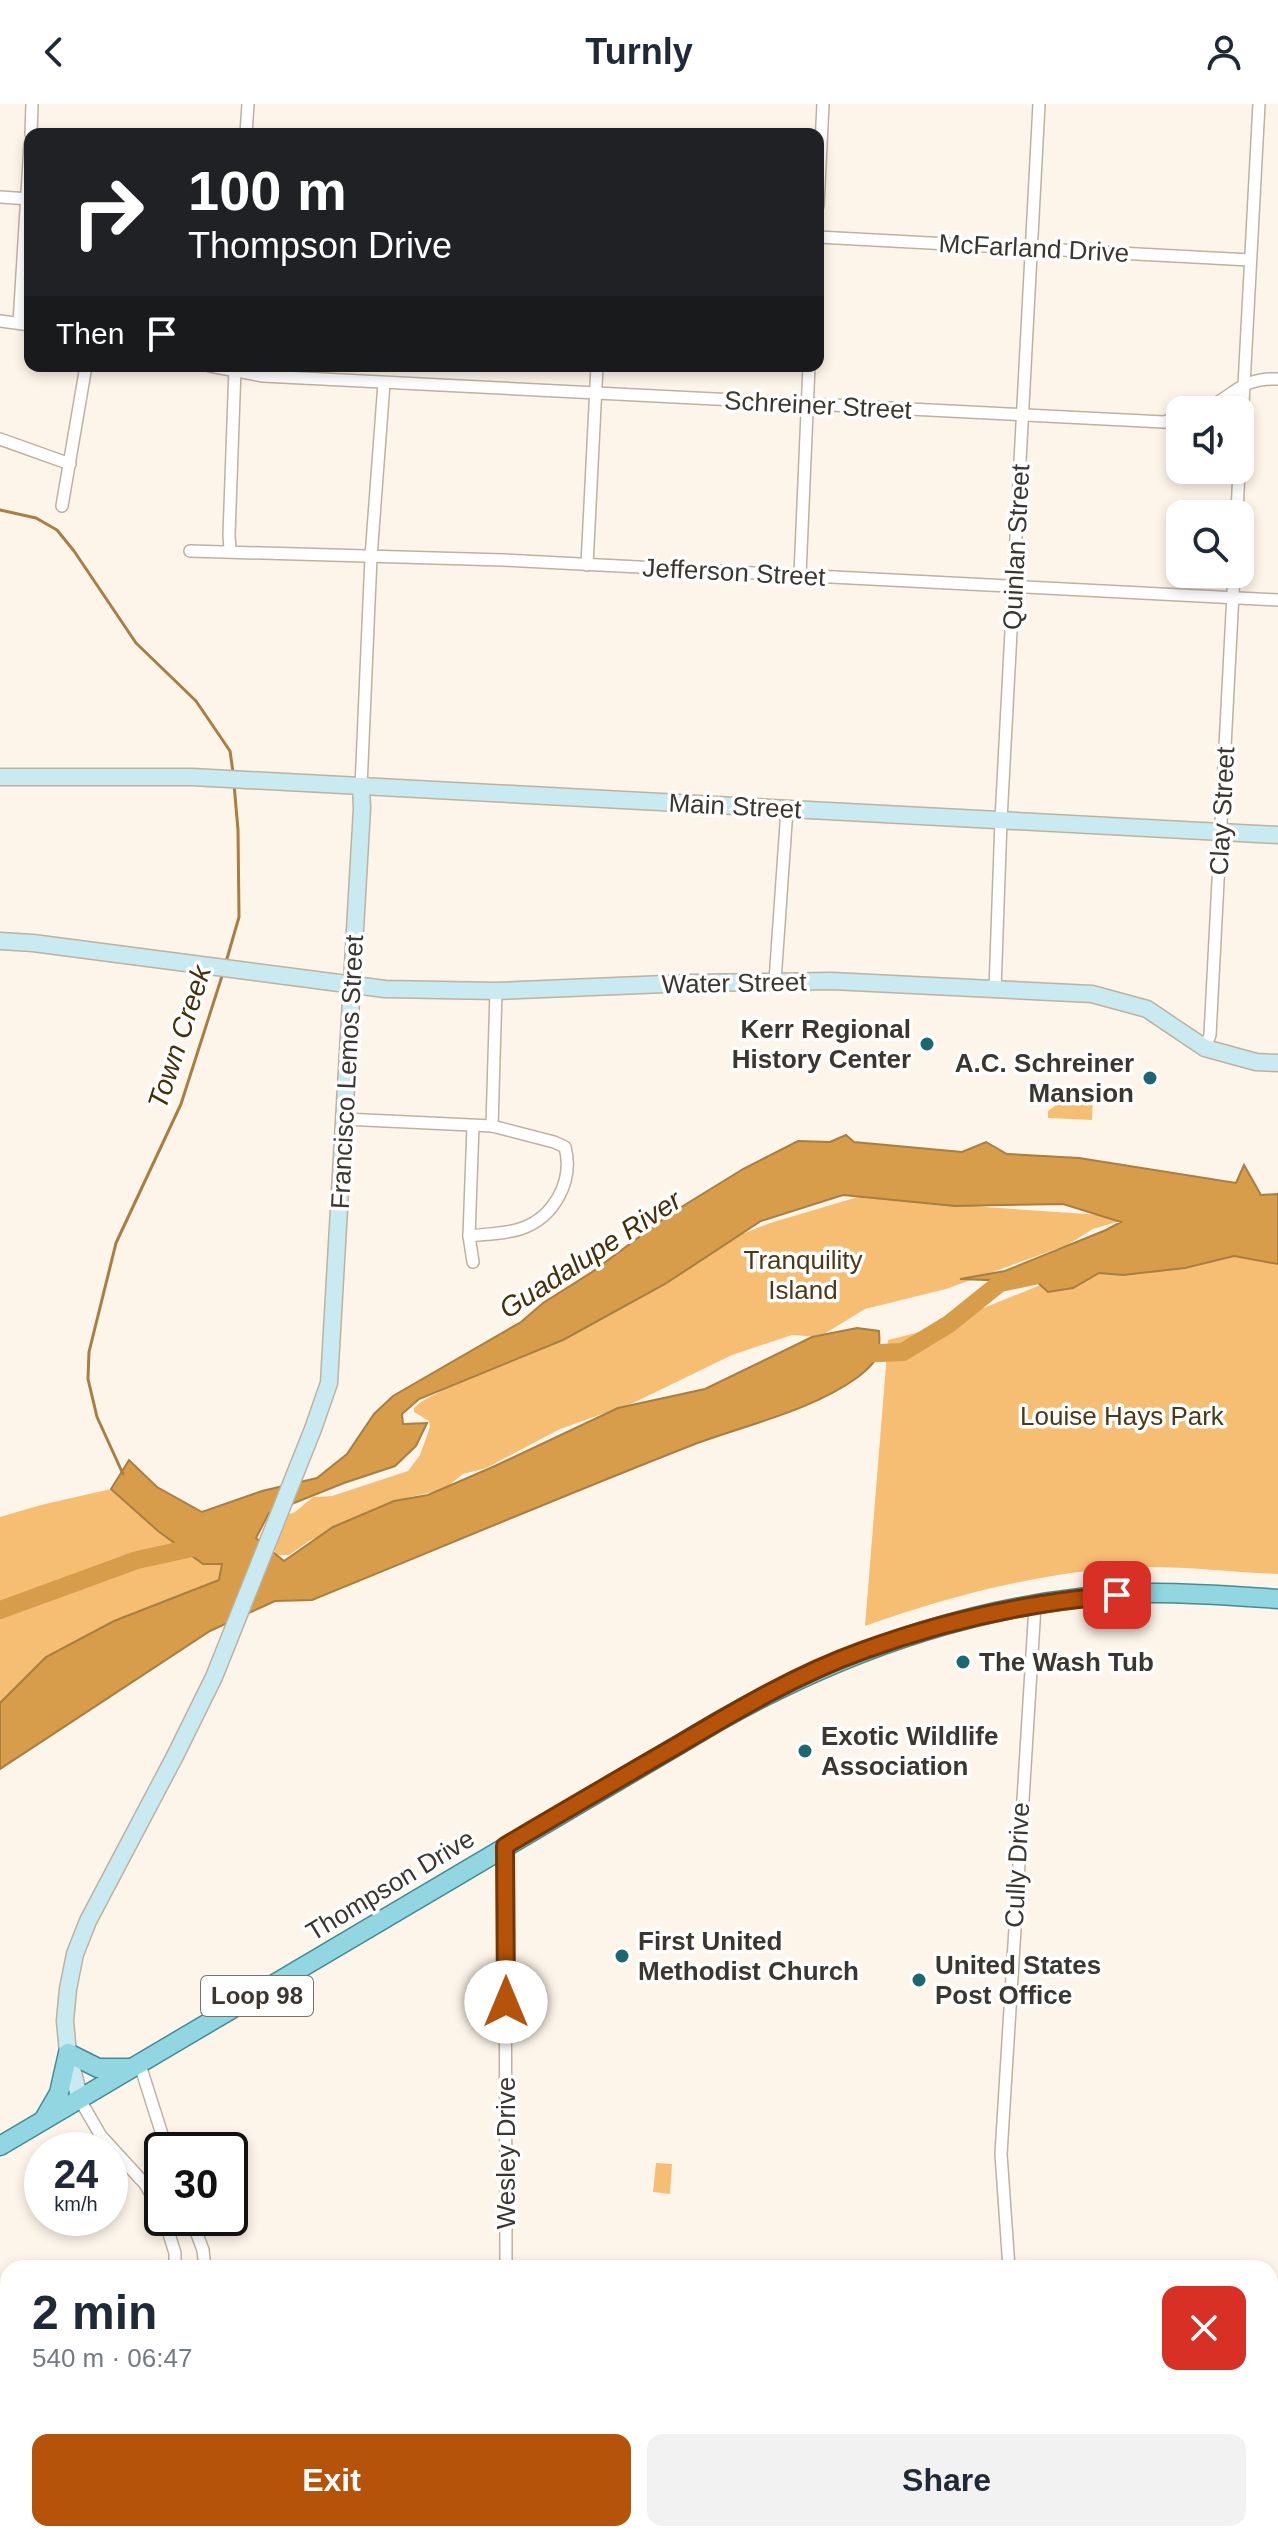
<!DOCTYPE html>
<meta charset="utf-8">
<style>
:root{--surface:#fff;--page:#f2f2f3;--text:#1f2937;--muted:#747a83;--accent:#b45309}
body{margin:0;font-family:Arial,sans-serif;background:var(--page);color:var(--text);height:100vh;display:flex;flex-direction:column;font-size:30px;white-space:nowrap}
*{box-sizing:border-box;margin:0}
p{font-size:26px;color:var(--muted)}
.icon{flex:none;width:44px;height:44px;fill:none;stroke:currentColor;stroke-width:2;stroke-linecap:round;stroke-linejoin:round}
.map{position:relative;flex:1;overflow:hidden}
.sheet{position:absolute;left:0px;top:2156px;width:1278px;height:282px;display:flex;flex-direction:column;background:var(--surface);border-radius:24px 24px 0 0;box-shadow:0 4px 12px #0003}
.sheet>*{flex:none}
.banner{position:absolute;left:24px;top:24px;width:800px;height:244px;border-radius:16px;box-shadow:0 4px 12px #0003;background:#202124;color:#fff;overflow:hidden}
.controls{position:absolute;left:1166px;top:292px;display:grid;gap:16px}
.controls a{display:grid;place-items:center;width:88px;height:88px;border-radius:16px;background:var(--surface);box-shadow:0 4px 12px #0003;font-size:40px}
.speed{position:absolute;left:24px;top:2028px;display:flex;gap:16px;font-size:40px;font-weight:700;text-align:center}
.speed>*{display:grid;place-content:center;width:104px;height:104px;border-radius:50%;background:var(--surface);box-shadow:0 4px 12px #0003;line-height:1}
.speed small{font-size:20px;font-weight:400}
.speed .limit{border:4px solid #111;border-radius:12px;background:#fff;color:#111}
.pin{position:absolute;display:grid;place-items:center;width:68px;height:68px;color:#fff;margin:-34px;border-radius:16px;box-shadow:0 4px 12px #0006}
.me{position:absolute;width:88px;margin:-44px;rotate:0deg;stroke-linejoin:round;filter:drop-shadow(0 0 6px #0008)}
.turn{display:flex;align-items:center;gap:28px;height:168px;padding:0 32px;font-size:36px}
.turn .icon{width:104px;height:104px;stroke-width:2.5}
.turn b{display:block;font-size:56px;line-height:68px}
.then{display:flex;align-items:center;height:76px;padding:0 32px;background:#0003;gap:16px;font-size:30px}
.round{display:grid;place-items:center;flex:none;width:84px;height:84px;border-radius:16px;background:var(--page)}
.headline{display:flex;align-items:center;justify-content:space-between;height:136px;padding:0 32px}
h1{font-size:48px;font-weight:700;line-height:60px}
.button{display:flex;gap:16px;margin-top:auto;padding:16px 32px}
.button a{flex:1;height:92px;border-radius:16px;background:var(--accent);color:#fff;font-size:32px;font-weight:700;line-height:92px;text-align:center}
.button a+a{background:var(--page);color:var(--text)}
header{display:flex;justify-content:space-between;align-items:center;height:104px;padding:0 32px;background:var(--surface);font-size:36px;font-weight:700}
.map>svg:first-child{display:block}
.green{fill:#f6be73}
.water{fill:#d79d4a;stroke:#a87e42;stroke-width:2}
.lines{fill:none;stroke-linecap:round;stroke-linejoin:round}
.stream{stroke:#a87e42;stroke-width:3}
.river{stroke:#d79d4a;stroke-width:18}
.street-casing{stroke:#beb1a0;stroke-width:14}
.secondary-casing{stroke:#beb1a0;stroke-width:19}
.primary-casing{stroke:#438c96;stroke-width:21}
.street{stroke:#fff;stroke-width:11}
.secondary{stroke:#c8eaf0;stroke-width:16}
.primary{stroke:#91d6e1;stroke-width:18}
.route-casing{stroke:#753606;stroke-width:20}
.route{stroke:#b45309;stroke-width:14}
.poi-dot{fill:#1d6773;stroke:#fff;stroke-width:3}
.labels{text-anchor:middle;stroke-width:7;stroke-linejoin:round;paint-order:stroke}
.shield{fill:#fff;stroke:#76726d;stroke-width:2}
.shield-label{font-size:24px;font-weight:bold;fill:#3b362f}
.street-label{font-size:26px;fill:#3b362f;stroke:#fff}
.poi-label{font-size:26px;font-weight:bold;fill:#3b362f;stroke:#fff;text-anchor:start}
.park-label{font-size:26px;fill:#4f3714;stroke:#fff}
.water-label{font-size:28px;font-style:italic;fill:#462e09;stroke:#fff}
</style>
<header><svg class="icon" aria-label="back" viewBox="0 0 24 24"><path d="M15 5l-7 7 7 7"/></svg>Turnly<svg class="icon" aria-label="person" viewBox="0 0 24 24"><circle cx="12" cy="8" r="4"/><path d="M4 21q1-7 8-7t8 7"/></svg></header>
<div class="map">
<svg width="1278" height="2437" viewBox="0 0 1278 2437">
<rect width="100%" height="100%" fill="#fef5ea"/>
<g class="green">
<path d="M 1079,986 L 1082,989 L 1086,986 L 1093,993 L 1092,1016 L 1048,1014 L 1048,1007 L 1064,995 L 1064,987 Z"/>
<path d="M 858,1093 L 896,1093 L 984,1103 L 1117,1112 L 1120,1117 L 1093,1125 L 1067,1141 L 946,1185 L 865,1205 L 819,1233 L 792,1231 L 732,1251 L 633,1299 L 560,1325 L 486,1364 L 463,1370 L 443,1386 L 410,1393 L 309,1437 L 289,1451 L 277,1451 L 271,1440 L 281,1413 L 295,1408 L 313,1393 L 332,1392 L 408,1367 L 420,1351 L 430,1323 L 429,1317 L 414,1308 L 414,1304 C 426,1292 446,1287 460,1276 L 737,1132 L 770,1119 Z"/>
<path d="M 1112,1152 L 1234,1153 L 1278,1157 L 1278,1470 C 1232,1468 1184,1462 1138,1463 C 1044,1467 952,1491 865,1522 L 888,1236 L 932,1225 Z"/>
<path d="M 111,1385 L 158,1427 L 223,1460 L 219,1477 L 114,1517 L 46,1553 L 0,1599 L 0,1413 L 41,1401 Z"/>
<path d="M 656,2059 L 672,2060 L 670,2090 L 653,2088 Z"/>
</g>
<path class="water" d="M 846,1031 L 854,1038 L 962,1048 L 986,1038 L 1007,1050 L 1079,1054 L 1236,1079 L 1244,1061 L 1261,1091 L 1278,1090 L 1278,1160 L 1234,1152 L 1185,1164 L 1123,1171 L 1099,1169 L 1073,1184 L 1048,1188 L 1037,1178 L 960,1175 L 1005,1167 L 1106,1126 L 1121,1118 L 1063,1100 L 955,1102 L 843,1091 L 761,1117 L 665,1180 L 563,1236 L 419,1295 L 402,1310 L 403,1320 L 427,1319 L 416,1342 L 395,1362 L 344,1379 L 269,1409 L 256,1434 L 284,1457 L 333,1423 L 394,1397 L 428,1391 L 495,1362 L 618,1304 L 705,1285 L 812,1233 L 857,1224 L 879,1227 C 881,1252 877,1258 858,1273 C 811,1307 749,1320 695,1340 C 567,1390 440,1444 312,1496 L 275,1497 L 210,1527 L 0,1665 L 0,1599 L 46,1553 L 114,1517 L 219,1476 L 222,1460 L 203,1460 L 158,1427 L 111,1385 L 129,1356 L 157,1383 L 202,1408 L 262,1387 L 317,1374 L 347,1350 L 374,1310 L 393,1292 L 521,1218 L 543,1199 L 592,1168 L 670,1110 L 743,1065 L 798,1037 L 830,1038 Z"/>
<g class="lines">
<g class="stream">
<path d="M 0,406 L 36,414 L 57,426 L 74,447 L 136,539 L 196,597 L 230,647 L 233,668"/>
<path d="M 226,858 L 239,813 L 238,726 L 234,680"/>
<path d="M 123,1370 L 97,1313 L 88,1275 L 89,1248 L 116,1139 L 181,1000 L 223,869"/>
</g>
<g class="river">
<path d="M 855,1250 L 903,1248 L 949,1220 L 1000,1179 L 1034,1172"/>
<path d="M 0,1506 L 137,1456 L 192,1444 L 207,1444"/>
</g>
<g class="street-casing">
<g id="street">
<path d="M 31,30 L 32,0"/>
<path d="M 246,30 L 248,0"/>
<path d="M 0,93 L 30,95"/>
<path d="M 818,102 L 823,0"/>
<path d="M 818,133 L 1250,156"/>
<path d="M 0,217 L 30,221"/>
<path d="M 19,219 L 30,41"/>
<path d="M 210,262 L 263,272 L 1164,318 L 1180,313"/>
<path d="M 1201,306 C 1233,296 1237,273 1278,275"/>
<path d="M 0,335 L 70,360"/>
<path d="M 1240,356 L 1259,0"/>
<path d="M 62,402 L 86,262"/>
<path d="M 1237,410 L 1239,366"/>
<path d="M 190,447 L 503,456 L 1278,496"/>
<path d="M 230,447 L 229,431 L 235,264"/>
<path d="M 587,461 L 597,262"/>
<path d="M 800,471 L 809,262"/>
<path d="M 361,683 L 371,453 L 384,279"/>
<path d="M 775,877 L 787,705"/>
<path d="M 995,886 L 1001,716 L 1039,0"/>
<path d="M 1205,944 L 1210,931 L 1234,470"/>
<path d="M 344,1015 L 492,1022 L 496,887"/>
<path d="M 473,1022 L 469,1132 C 486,1130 504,1130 520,1125 C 554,1114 574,1077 565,1043 L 554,1038 L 492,1022"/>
<path d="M 469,1132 L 473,1158"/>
<path d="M 505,1742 L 506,2164"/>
<path d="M 140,1961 L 167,2046"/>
<path d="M 80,1996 L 101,2032 L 145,2080 L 162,2109"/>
<path d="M 164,2114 L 175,2149 L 175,2164"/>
<path d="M 191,2114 L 203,2146 L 205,2164"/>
<path d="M 1009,2164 L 1001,2050 L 1035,1502"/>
<path d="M 1270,2245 L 1278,2245"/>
<path d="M 1030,2430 L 1031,2437"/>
<path d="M 98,2437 L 101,2430"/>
</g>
</g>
<g class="secondary-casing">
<g id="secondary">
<path d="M 0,673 L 192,673 L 1278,731"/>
<path d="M 0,837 L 33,839 L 385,885 L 496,887 L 689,879 L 832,877 L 1092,890 L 1147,905 L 1205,944 L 1256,958 L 1278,959"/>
<path d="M 80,1996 L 68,1949 L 65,1917 L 68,1885 L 75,1850 L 88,1817 L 175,1652 L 214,1573 L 313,1325 L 329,1279 L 362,704 L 361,683"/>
</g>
</g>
<g class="primary-casing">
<g id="primary">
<path d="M 44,2015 L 59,1989 L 68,1949 L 98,1964 L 131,1964"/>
<path d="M 0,2042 L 719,1617 C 849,1543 994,1494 1145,1489 C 1189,1488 1234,1492 1278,1495"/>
</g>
</g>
<use href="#street" class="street"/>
<use href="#secondary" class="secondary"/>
<use href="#primary" class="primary"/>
</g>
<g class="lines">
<g class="route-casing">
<path id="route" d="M 506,1898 L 505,1742 C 561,1709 617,1676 673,1644 C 734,1608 795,1571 862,1547 C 943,1517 1031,1498 1117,1491"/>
</g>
<use href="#route" class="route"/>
</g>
<g class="poi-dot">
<circle cx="927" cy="940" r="8"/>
<circle cx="1150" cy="974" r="8"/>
<circle cx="963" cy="1558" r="8"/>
<circle cx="805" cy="1647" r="8"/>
<circle cx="622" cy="1852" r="8"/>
<circle cx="919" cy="1876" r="8"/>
</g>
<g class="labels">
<rect class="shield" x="201" y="1872" width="112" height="40" rx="6"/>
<g class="shield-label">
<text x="257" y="1900">Loop 98</text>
</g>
<g class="street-label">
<text transform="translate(1034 144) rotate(3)" y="9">McFarland Drive</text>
<text transform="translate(818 301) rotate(3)" y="9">Schreiner Street</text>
<text transform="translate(1016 443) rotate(-87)" y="9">Quinlan Street</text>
<text transform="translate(734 468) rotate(3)" y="9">Jefferson Street</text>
<text transform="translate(735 702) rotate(3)" y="9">Main Street</text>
<text transform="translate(1222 707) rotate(-87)" y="9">Clay Street</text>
<text transform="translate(734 879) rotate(-1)" y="9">Water Street</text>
<text transform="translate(347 968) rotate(-87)" y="9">Francisco Lemos Street</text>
<text transform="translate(1017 1761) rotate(-87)" y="9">Cully Drive</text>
<text transform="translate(390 1781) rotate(-31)" y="9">Thompson Drive</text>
<text transform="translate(506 2049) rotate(-90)" y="9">Wesley Drive</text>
</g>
<g class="poi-label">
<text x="911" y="934" text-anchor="end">Kerr Regional<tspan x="911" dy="30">History Center</tspan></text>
<text x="1134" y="968" text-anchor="end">A.C. Schreiner<tspan x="1134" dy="30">Mansion</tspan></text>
<text x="979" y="1567">The Wash Tub</text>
<text x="821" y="1641">Exotic Wildlife<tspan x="821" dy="30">Association</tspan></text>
<text x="638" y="1846">First United<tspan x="638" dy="30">Methodist Church</tspan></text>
<text x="935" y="1870">United States<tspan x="935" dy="30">Post Office</tspan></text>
</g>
<g class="park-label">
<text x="803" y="1165">Tranquility<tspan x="803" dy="30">Island</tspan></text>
<text x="1122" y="1321">Louise Hays Park</text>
</g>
<g class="water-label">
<text transform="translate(179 933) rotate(-72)" y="10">Town Creek</text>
<text transform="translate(590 1150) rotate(-33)" y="10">Guadalupe River</text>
</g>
</g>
</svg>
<div class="controls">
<a><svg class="icon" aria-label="sound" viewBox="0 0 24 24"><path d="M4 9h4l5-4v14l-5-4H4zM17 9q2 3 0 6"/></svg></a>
<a><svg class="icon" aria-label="search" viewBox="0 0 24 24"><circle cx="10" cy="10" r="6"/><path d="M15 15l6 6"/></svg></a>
</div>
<div class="speed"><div>24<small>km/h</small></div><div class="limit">30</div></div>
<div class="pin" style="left:1117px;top:1491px;background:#d93025"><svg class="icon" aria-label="arrive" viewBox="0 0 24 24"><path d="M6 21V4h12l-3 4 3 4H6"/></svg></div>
<svg class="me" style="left:506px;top:1898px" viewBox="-20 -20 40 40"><circle r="19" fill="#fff"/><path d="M0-13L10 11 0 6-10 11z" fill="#b45309"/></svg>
<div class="banner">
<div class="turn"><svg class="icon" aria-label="right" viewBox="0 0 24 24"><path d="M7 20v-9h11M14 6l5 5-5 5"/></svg><div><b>100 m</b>Thompson Drive</div></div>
<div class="then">Then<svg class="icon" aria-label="arrive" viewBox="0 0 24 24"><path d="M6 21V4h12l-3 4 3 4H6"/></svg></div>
</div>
<section class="sheet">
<div class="headline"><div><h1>2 min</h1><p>540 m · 06:47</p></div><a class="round" style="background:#d93025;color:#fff"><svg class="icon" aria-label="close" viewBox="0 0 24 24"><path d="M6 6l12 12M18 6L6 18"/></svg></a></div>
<div class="button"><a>Exit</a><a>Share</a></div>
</section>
</div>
